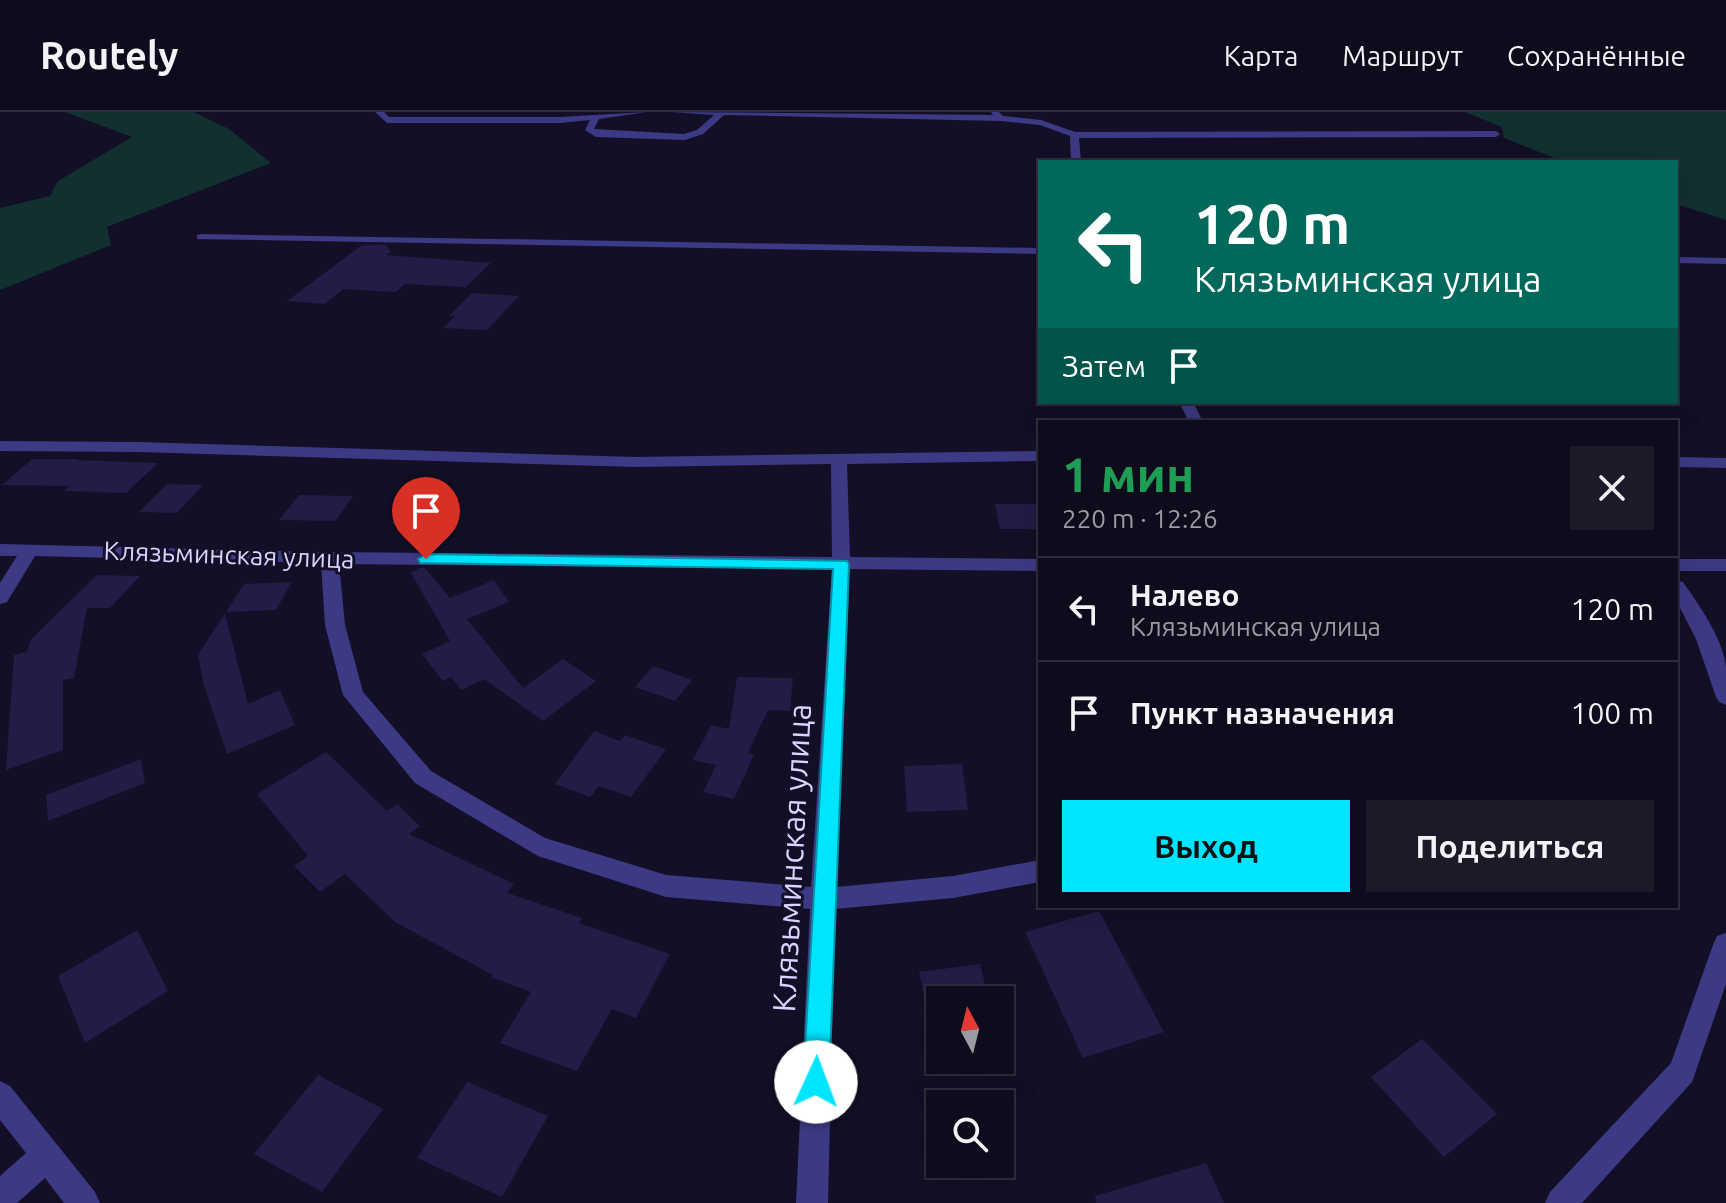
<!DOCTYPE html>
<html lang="ru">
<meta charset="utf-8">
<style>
:root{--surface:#0e0b1c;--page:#1c1929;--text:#f1f3f6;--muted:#9b9ba3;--line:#2e2b3b;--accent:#00e5ff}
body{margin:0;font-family:Ubuntu,sans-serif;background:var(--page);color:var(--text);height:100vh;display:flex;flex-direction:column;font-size:30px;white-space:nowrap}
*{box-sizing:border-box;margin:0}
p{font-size:26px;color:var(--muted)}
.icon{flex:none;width:44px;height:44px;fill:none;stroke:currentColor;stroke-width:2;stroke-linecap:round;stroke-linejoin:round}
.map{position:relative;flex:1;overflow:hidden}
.drawer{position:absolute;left:1038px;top:308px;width:640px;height:488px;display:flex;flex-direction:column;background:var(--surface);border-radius:0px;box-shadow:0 8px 32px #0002,0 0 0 2px var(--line)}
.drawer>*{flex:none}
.guide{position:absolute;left:1038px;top:48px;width:640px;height:244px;border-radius:0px;box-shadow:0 8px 32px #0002,0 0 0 2px var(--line);background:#00695c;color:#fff;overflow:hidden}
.needle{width:52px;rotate:353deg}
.tools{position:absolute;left:926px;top:874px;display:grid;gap:16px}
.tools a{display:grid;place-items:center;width:88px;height:88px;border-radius:0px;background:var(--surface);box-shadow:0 8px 32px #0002,0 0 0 2px var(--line);font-size:40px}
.pin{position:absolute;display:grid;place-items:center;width:68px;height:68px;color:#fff;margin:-82px -34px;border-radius:50% 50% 50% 0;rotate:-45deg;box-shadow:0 0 8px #0007}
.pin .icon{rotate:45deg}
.me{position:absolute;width:88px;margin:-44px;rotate:2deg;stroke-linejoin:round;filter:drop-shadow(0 0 6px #0008)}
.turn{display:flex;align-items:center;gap:28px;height:168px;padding:0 24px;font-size:36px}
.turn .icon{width:104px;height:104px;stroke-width:2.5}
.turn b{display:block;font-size:56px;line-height:68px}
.then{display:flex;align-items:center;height:76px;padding:0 24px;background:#0003;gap:16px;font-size:30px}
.round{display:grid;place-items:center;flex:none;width:84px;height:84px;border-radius:0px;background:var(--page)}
.summary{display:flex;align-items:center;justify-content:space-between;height:136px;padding:0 24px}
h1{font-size:48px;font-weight:700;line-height:60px;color:#1e9e55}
.action{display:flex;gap:16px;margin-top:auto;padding:16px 24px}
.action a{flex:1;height:92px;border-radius:0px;background:var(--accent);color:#111;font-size:32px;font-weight:700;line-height:92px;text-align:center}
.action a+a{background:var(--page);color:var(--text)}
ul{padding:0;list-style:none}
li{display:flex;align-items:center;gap:24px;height:104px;padding:0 24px;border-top:2px solid var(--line)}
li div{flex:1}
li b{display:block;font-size:30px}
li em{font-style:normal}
header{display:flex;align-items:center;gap:48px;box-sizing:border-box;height:112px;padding:0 40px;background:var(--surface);border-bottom:2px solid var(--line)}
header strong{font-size:38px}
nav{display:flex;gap:44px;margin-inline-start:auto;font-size:28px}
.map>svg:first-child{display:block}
.green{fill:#12302f}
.building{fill:#241b47}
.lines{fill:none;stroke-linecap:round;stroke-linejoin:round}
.minor{fill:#3d3a85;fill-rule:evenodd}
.route{fill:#00e5ff;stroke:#0095a6;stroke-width:2}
.labels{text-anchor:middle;stroke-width:6;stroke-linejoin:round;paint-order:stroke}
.street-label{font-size:26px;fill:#d9d4ff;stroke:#130f26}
.near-street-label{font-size:32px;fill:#d9d4ff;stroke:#130f26}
</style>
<header>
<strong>Routely</strong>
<nav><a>Карта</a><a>Маршрут</a><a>Сохранённые</a></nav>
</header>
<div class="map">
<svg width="1726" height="1091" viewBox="0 0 1726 1091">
<rect width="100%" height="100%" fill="#130f26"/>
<g class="green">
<path d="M 65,0 L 193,0 L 229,17 L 271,51 L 107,115 L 111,133 L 0,178 L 0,96 L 50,84 L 58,69 L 132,25 Z"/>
<path d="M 1465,0 L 1726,0 L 1726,108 L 1676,92 L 1676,50 L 1564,50 L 1504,26 L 1502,15 Z"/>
</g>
<g class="building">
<path d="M 362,133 L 386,133 L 391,140 L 386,143 L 491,151 L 466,175 L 405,172 L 396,180 L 343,177 L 325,192 L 287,189 Z"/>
<path d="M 472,181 L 519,184 L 487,218 L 443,216 L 455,204 L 449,204 Z"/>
<path d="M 32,347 L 79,347 L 77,348 L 158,351 L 126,381 L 64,379 L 70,374 L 2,373 Z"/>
<path d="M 167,372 L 203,373 L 177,401 L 139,400 Z"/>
<path d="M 411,382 L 455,383 L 437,413 L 391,412 Z"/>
<path d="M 299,383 L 353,384 L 335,409 L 279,408 Z"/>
<path d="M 995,392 L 1040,392 L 1040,417 L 1000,417 Z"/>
<path d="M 419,456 L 425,456 L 450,486 L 494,468 L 509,490 L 467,507 L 523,576 L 563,547 L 596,569 L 543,609 L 484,567 L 461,578 L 451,565 L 443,569 L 422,542 L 450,529 L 411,461 Z"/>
<path d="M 97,463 L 140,464 L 110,496 L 87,496 L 74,566 L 63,568 L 63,638 L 6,658 L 14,543 L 27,540 L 31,527 Z"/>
<path d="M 292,470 L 276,498 L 226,500 L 244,472 Z"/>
<path d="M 225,501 L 248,592 L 280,578 L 295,613 L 227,642 L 204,574 L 198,543 Z"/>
<path d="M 653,554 L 692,568 L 675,589 L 635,575 Z"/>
<path d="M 737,565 L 793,566 L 790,599 L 768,598 L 748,641 L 754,643 L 734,687 L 703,680 L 716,653 L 693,648 L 711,613 L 729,617 Z"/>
<path d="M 594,619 L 620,629 L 625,623 L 666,637 L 631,685 L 599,674 L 590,685 L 555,672 Z"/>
<path d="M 326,640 L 387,699 L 397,692 L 420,714 L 409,722 L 514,772 L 507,781 L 582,806 L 579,811 L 670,842 L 636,906 L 612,897 L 577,959 L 500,931 L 531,880 L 491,865 L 493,863 L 395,810 L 345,762 L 320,780 L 294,754 L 308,744 L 257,682 Z"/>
<path d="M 141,647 L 145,671 L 48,709 L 46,683 Z"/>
<path d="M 962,652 L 968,698 L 907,700 L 904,654 Z"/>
<path d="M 1099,799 L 1164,920 L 1083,946 L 1025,820 Z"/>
<path d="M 137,818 L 168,879 L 85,931 L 58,864 Z"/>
<path d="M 980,852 L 989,888 L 925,888 L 919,860 Z"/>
<path d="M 1422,927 L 1497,1002 L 1444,1045 L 1371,965 Z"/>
<path d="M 318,963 L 383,997 L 322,1080 L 254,1042 Z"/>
<path d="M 467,970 L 548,1004 L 502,1085 L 417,1046 Z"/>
<path d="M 1206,1051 L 1224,1091 L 1096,1091 L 1095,1084 Z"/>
</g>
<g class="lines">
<g class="minor">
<path d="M 375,0 L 384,0 L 389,5 L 560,5 L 647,0 L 599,7 L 594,17 L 684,22 L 697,18 L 714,3 L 671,0 L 993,3 L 991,0 L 999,0 L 1003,4 L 1041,8 L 1075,20 L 1496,19 L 1500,22 L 1496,25 L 1079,26 L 1081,50 L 1071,50 L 1070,24 L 1040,13 L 1000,9 L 724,3 L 703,22 L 685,28 L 596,25 L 585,18 L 590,8 L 560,11 L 387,11 Z"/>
<path d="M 201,122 L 1040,136 L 1040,142 L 197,127 L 197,123 Z"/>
<path d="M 1676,145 L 1726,146 L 1726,152 L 1676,151 Z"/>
<path d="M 1179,290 L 1193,290 L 1203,310 L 1189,310 Z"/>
<path d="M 0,329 L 138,330 L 635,345 L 1040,339 L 1040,349 L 847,352 L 850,445 L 1040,447 L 1040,459 L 850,457 L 836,775 L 953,764 L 1040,748 L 1040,770 L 953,786 L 835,797 L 828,1091 L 796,1091 L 810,797 L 666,785 L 538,744 L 415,671 L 343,583 L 325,513 L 321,451 L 35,444 L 7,490 L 0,492 L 0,471 L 17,444 L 0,444 L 0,432 L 330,440 L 832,445 L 831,352 L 635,355 L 138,340 L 0,339 ZM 339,452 L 832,457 L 811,775 L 666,763 L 545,726 L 431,659 L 363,580 L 345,513 Z"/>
<path d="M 1676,345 L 1726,346 L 1726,356 L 1676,355 Z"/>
<rect x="1676" y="447" width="50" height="12"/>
<path d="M 1676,468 L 1683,470 C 1699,493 1722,525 1726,554 C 1726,567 1726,580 1726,593 L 1719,590 L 1716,585 L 1696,527 L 1676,488 Z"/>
<path d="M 1726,821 L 1726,872 L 1692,970 L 1582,1091 L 1545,1091 L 1550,1080 L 1671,951 L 1713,833 L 1717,824 Z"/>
<path d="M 0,969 L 10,974 L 95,1080 L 100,1091 L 64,1091 L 45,1066 L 17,1091 L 0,1091 L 0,1064 L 26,1041 L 0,1008 Z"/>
</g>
</g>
<path class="route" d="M 426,442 L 847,449 L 849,452 L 829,970 L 825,979 L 816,983 L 807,979 L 803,970 L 833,457 L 420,451 L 418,447 Z"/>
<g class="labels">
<g class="street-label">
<text transform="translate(229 443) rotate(2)" y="9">Клязьминская улица</text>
</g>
<g class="near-street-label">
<text transform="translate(792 746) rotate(-87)" y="11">Клязьминская улица</text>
</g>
</g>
</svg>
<div class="tools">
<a><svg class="needle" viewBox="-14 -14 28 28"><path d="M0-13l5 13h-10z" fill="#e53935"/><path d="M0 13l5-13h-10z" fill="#9b9ba3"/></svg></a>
<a><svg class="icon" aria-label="search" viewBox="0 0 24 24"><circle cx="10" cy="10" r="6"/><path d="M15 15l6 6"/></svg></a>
</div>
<div class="pin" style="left:426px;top:447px;background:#d93025"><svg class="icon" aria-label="arrive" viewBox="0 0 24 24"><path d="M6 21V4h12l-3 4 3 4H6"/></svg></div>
<svg class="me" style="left:816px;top:970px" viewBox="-20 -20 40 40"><circle r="19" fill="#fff"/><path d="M0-13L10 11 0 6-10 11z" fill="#00e5ff"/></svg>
<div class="guide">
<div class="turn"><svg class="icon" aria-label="left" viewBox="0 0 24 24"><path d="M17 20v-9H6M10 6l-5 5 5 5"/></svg><div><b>120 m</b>Клязьминская улица</div></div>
<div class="then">Затем<svg class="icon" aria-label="arrive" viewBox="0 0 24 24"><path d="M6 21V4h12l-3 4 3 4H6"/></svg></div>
</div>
<section class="drawer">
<div class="summary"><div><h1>1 мин</h1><p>220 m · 12:26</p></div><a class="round"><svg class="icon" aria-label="close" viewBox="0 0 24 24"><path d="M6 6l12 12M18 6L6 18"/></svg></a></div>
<ul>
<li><svg class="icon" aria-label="left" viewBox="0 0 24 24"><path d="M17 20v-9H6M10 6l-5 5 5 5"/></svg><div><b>Налево</b><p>Клязьминская улица</p></div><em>120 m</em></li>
<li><svg class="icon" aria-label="arrive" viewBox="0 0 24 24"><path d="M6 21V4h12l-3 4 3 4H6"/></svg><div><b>Пункт назначения</b></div><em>100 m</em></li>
</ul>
<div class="action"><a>Выход</a><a>Поделиться</a></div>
</section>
</div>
